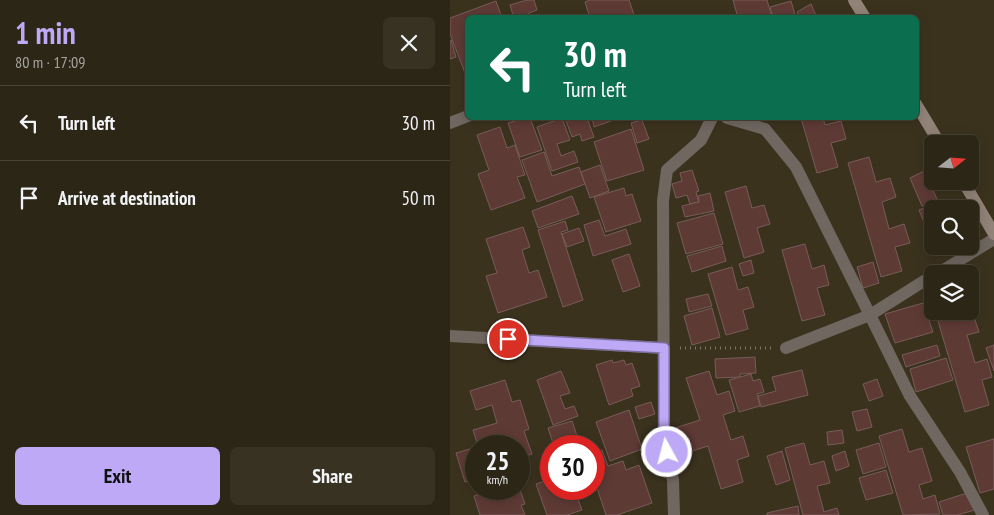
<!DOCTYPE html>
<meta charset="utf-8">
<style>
:root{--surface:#2c2616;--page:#383223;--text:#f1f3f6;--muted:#a6a5a1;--line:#484335;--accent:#bda9f5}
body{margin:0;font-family:"PT Sans Narrow",sans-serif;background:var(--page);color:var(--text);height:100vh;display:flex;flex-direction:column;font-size:19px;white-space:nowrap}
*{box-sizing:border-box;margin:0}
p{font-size:16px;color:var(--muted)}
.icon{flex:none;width:28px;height:28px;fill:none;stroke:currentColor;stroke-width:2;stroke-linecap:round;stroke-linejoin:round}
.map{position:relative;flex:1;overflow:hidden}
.sheet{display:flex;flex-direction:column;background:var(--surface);width:450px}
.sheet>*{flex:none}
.top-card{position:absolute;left:15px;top:15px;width:454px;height:105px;border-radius:8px;box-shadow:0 2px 12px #0003,0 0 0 1px var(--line);background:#0b6e4f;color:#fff;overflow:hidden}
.needle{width:32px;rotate:73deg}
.tools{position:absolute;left:474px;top:135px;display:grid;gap:10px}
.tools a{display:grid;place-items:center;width:55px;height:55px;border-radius:8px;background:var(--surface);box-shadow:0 2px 12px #0003,0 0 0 1px var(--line);font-size:25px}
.speed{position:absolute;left:15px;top:435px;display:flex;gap:10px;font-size:25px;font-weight:700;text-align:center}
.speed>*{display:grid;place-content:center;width:65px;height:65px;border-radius:50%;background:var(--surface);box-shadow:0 2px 12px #0003,0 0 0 1px var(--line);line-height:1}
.speed small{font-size:12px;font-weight:400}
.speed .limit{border:8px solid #d22;background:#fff;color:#111}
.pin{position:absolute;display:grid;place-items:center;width:42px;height:42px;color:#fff;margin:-21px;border:2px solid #fff;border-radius:50%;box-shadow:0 1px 5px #0007}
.me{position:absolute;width:55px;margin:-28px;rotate:353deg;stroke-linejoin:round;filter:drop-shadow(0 0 4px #0008)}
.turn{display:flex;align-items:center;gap:18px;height:105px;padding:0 15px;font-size:22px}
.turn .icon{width:65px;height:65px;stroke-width:2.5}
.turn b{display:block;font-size:35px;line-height:42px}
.round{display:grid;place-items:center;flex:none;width:52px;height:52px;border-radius:8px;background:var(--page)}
.summary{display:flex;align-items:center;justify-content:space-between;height:85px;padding:0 15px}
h1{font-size:30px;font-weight:700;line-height:38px;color:var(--accent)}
.action{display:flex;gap:10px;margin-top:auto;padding:10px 15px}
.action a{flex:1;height:58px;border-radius:8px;background:var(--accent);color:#111;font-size:20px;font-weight:700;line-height:58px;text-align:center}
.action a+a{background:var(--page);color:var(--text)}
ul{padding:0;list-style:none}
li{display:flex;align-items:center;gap:15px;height:75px;padding:0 15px;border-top:1px solid var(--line)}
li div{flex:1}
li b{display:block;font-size:19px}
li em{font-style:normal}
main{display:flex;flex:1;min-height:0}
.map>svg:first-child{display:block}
.building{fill:#5e3a35;stroke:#775c59}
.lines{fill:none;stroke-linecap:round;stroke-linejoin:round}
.path{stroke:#7c7463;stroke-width:3;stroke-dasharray:1 4;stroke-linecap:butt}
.street{stroke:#706760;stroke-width:12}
.secondary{stroke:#928378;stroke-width:12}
.route-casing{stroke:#7b6e9f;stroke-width:12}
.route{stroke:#bda9f5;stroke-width:9}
</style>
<main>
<section class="sheet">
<div class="summary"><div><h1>1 min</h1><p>80 m · 17:09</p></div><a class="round"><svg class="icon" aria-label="close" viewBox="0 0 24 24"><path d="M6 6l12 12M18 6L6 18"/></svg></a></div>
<ul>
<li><svg class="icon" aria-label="left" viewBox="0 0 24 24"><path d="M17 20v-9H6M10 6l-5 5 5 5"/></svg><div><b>Turn left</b></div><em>30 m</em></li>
<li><svg class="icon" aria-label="arrive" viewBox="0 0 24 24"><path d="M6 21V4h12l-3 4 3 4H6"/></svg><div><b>Arrive at destination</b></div><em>50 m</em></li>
</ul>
<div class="action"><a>Exit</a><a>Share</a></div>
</section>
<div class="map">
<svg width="544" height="515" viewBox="0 0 544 515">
<rect width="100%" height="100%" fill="#3b321e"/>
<g class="building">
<path d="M 77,0 L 84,0 L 87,10 L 79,13 L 80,18 L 64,18 L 60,5 Z"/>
<path d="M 140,0 L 179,0 L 185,18 L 140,18 L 135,2 Z"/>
<path d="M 283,0 L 317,0 L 322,18 L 288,18 Z"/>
<path d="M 46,1 L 52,18 L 18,18 L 18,81 L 0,34 L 0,18 Z"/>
<path d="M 341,1 L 346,18 L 323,18 L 320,7 Z"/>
<path d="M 361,4 L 367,18 L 350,18 L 347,12 Z"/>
<path d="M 1,40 L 6,57 L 0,59 L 0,41 Z"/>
<path d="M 75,118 L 80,118 L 92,150 L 70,157 L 58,123 Z"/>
<path d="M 112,118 L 120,140 L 107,144 L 111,156 L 124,151 L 128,162 L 102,171 L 87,127 Z"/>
<path d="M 115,118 L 137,118 L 144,137 L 132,141 L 130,134 L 122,137 Z"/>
<path d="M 138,118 L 169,118 L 144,127 L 142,118 L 138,119 Z"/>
<path d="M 351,118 L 373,118 L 375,125 L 391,121 L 396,139 L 381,143 L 388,167 L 367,173 Z"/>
<path d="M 192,120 L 199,139 L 187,143 L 181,123 Z"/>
<path d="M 50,127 L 57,148 L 65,145 L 75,175 L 67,177 L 75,198 L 41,210 L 28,174 L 39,170 L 27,135 Z"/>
<path d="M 181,129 L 194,170 L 157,181 L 144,142 Z"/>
<path d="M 94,152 L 102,176 L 129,167 L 135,184 L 87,202 L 72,160 Z"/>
<path d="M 419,157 L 426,182 L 440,178 L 446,197 L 432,202 L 439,229 L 454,224 L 460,243 L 445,247 L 452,271 L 431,277 L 398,163 Z"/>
<path d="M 150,165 L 159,191 L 140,198 L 131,172 Z"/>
<path d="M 242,170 L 249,191 L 246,192 L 249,202 L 240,204 L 237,195 L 226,198 L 222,184 L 232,181 L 230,173 Z"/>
<path d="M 474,171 L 487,199 L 472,206 L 460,178 Z"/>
<path d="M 296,186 L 302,208 L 314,205 L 320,224 L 307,228 L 314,252 L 294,258 L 275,192 Z"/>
<path d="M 174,188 L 176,196 L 182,194 L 191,221 L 156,232 L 144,197 Z"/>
<path d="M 260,193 L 264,211 L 235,217 L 232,206 L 249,202 L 248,196 Z"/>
<path d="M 122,196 L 129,214 L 88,228 L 82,211 Z"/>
<path d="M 491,201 L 494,209 L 482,209 L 482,242 L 469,210 Z"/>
<path d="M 264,213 L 273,244 L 236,254 L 227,223 Z"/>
<path d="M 149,220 L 155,236 L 176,229 L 181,244 L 143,256 L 134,225 Z"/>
<path d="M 115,221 L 118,230 L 111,232 L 133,300 L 113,307 L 88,230 Z"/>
<path d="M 73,227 L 80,247 L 72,250 L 79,273 L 88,270 L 97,297 L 48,313 L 36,276 L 47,273 L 36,239 Z"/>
<path d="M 129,228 L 134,241 L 117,247 L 112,234 Z"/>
<path d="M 355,244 L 362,269 L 374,265 L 379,285 L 367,288 L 375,315 L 352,321 L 332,250 Z"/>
<path d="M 272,246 L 276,261 L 242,272 L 237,256 Z"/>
<path d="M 179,254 L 190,286 L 173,292 L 162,260 Z"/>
<path d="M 301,260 L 304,273 L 293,276 L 289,264 Z"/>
<path d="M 423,262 L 429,283 L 413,288 L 407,267 Z"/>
<path d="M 282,267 L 288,290 L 298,287 L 304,307 L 293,310 L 298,329 L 276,335 L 258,274 Z"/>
<path d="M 258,294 L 262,306 L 239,312 L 236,299 Z"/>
<path d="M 473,303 L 483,332 L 445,343 L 435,314 Z"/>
<path d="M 262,308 L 270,337 L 242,345 L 234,316 Z"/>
<path d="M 485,311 L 509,311 L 511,318 L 523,314 L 529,332 L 517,335 L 525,363 L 537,359 L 542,377 L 532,380 L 539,405 L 515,412 Z"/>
<path d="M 487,345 L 490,356 L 456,367 L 452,355 Z"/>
<path d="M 544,345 L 544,371 L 536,348 Z"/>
<path d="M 305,357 L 306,373 L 290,374 L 290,377 L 266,378 L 265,359 Z"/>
<path d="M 496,358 L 503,380 L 466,392 L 460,369 Z"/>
<path d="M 162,360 L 163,363 L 174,360 L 176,365 L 182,363 L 190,386 L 181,389 L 183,396 L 159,405 L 146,365 Z"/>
<path d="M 352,370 L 358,395 L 311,407 L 308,396 L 326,391 L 322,377 Z"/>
<path d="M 111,371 L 120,393 L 110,396 L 115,409 L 124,406 L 128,416 L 103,425 L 87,380 Z"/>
<path d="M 259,371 L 267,395 L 279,391 L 285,411 L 273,415 L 281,440 L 293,436 L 299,456 L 287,460 L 293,482 L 271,489 L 258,446 L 230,455 L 222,429 L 250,420 L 236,378 Z"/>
<path d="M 301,374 L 303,381 L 310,379 L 314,392 L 307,394 L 310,406 L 289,412 L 279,380 Z"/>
<path d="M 427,379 L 433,396 L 419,401 L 413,384 Z"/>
<path d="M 55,380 L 62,402 L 70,400 L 79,429 L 74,431 L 82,454 L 69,458 L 69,446 L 42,446 L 40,439 L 27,443 L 23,430 L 47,423 L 42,405 L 26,410 L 20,391 Z"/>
<path d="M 201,402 L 205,414 L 189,419 L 185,407 Z"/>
<path d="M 417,409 L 422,427 L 407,431 L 402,412 Z"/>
<path d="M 179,410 L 192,449 L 160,461 L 146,422 Z"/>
<path d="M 122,421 L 128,439 L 104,446 L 98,428 Z"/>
<path d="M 452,429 L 459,452 L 472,448 L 482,481 L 469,485 L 473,499 L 485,495 L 490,514 L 453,515 L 429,436 Z"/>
<path d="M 392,430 L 394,443 L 378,445 L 377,432 Z"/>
<path d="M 544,439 L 544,489 L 530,493 L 516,447 Z"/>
<path d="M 354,443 L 360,465 L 374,461 L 380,483 L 367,486 L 374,512 L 387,508 L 389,515 L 353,515 L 335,448 Z"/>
<path d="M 429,443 L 436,467 L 413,474 L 406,450 Z"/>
<path d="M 26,447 L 26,478 L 15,482 L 6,453 Z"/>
<path d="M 152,450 L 158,466 L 173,461 L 176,470 L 189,465 L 202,503 L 167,515 L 156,515 L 144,479 L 150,477 L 144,459 L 144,453 Z"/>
<path d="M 332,451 L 340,480 L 326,485 L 317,456 Z"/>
<path d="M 395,451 L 399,466 L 386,471 L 382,456 Z"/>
<path d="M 436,470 L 443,493 L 416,500 L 409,478 Z"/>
<path d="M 101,479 L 101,489 L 124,489 L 132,510 L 117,515 L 97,515 L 86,484 Z"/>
<path d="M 69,487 L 75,504 L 71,505 L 75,515 L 30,515 L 24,496 L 45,489 L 69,489 Z"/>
<path d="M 520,492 L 525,510 L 507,515 L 493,515 L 489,502 Z"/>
<path d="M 348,506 L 349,515 L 317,515 L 317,513 Z"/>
</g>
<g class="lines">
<path class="path" d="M 230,348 L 321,348"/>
<g class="street">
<path d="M 277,118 L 315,129 L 346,167 L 420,315 L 482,276"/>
<path d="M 0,123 L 18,116"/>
<path d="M 487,274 L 544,239"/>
<path d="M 0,336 L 214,348"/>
<path d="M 336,348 L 420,315 L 460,396 L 510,472 L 533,515"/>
<path d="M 224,515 L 223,480 L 214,438 L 213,201 L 217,170 L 251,140 L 262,118"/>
</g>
<g class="secondary">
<path d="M 404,0 L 415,18"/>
<path d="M 466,104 L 490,144"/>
<path d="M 513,181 L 544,234"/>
</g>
</g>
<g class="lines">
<g class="route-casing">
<path id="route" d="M 58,339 L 214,348 L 214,438 L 217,452"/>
</g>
<use href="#route" class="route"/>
</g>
</svg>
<div class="tools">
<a><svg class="needle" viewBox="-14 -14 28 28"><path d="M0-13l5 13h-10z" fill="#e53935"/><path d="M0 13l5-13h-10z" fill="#a6a5a1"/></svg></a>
<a><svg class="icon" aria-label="search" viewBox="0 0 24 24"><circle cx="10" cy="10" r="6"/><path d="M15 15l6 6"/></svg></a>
<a><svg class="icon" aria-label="layers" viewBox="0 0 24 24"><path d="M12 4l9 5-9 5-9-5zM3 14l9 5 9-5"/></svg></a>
</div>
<div class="speed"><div>25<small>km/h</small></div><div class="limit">30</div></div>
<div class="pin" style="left:58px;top:339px;background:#d93025"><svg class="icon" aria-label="arrive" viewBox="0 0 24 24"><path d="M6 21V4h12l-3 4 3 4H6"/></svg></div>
<svg class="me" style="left:217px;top:452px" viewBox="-20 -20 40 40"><circle r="17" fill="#bda9f5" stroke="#fff" stroke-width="3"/><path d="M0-11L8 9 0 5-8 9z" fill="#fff"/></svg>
<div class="top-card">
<div class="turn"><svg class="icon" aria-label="left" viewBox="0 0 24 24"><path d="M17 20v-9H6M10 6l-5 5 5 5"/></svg><div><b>30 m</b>Turn left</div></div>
</div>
</div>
</main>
